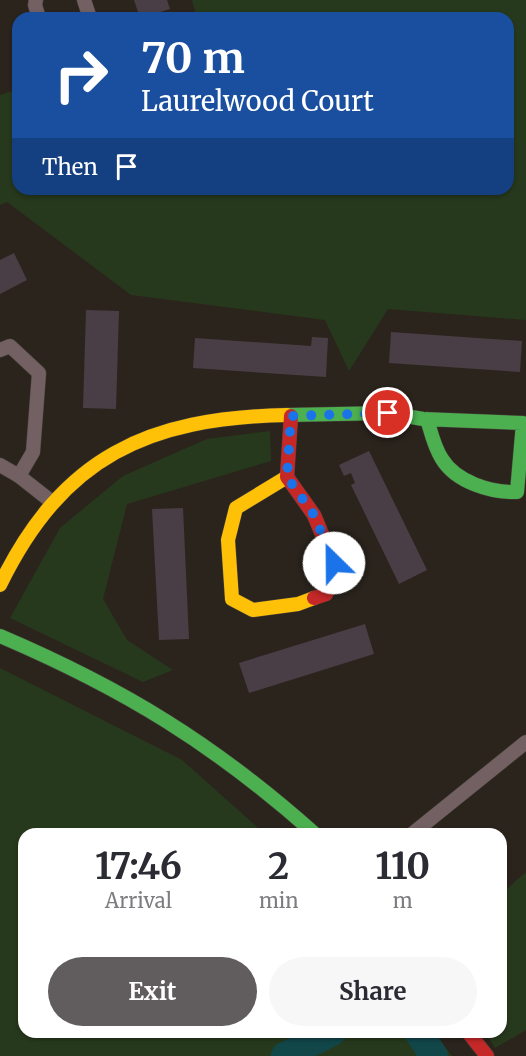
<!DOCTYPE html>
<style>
:root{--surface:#fff;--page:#f7f7f7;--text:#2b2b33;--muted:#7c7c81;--accent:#615d5e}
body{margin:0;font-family:Merriweather,serif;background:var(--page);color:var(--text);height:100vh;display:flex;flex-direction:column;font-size:22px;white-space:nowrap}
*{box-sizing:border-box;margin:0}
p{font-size:20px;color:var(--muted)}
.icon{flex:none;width:33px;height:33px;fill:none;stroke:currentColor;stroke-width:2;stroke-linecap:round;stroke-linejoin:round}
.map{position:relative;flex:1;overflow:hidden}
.panel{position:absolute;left:18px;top:828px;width:489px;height:210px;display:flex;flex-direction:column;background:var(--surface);border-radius:18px;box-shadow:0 2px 4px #0004}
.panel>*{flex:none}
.banner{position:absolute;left:12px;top:12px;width:502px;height:183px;border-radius:18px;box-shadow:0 2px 4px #0004;background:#1a4fa0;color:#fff;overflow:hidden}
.pin{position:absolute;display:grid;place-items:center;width:51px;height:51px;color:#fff;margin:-26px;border:3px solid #fff;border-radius:50%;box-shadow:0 2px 6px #0007}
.me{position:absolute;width:66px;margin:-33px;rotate:337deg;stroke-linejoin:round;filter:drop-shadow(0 0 4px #0008)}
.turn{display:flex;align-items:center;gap:21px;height:126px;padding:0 30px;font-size:27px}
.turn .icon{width:78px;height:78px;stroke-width:2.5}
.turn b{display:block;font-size:42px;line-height:51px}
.then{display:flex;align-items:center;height:57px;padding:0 30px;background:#0003;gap:12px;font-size:22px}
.eta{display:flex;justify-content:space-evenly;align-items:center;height:102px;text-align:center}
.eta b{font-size:36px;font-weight:700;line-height:42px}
.primary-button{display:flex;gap:12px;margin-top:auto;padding:12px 30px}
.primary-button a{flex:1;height:69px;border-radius:36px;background:var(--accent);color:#fff;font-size:24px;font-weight:700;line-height:69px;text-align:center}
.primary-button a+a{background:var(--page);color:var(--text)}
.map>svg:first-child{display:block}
.green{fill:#27391c}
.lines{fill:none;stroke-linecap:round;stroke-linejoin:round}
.river{stroke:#12474a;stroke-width:28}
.building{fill:#493e45}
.street-casing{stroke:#47413b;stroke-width:15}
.fast-casing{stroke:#47413b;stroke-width:15}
.slow-casing{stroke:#47413b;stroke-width:15}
.jam-casing{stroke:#47413b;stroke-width:15}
.street{stroke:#726062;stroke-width:14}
.fast{stroke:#4caf50;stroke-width:14}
.slow{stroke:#ffc107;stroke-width:14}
.jam{stroke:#c62828;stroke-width:14}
.route{stroke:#1a73e8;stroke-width:10;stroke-dasharray:0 18}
</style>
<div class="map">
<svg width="526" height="1056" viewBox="0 0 526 1056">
<rect width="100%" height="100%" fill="#2b241d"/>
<g class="green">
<path d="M 192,0 L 526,0 L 526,320 L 388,309 L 349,371 L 325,320 L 131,295 L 7,202 L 0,205 L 0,95 L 18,89 L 18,189 L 508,189 L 508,18 L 197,18 Z"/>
<path d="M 270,431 L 271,461 L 127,504 L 103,599 L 127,640 L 173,670 L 143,682 L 10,618 L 60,528 L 123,476 L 207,439 Z"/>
<path d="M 0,668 L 182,760 L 265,834 L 24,834 L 24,1032 L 434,1032 L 452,1056 L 0,1056 Z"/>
<path d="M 526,872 L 526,1030 L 495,1048 L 485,1032 L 501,1032 L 501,894 Z"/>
</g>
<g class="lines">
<g class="river">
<path d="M 418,1032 L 434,1056"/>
<path d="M 285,1056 L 332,1032"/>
</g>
</g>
<g class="building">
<path d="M 134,0 L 167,0 L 170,9 L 140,18 Z"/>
<path d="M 14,253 L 27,280 L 0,294 L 0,260 Z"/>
<path d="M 86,310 L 119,311 L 116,409 L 83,408 Z"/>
<path d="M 391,332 L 522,341 L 520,372 L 389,363 Z"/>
<path d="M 312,337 L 328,338 L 326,377 L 193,368 L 195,338 L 311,346 Z"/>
<path d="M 369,451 L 427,570 L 399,584 L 351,485 L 355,483 L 351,473 L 344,476 L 339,465 Z"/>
<path d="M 183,508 L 189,639 L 159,640 L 152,509 Z"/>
<path d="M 365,624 L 374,654 L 249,693 L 239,663 Z"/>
</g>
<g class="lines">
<g class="street-casing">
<g id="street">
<path d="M 36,0 L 35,5 L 39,18"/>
<path d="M 84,0 L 90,18"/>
<path d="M 0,350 L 10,346 L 39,373 L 33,452 L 19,476"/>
<path d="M 0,465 L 19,476 L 52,502"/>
<path d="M 412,834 L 526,742"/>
</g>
</g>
<g class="fast-casing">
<g id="fast">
<path d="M 287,415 L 388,413 L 423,419 L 523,423 L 517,492 C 491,493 456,482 442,459 C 434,447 431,432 427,419"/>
<path d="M 0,636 C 124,689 214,744 315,834"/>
</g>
</g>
<g class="slow-casing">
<g id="slow">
<path d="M 287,477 L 236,508 L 228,540 L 232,599 L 253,610 L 298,604 L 314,598"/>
<path d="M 0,585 C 63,456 148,418 287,415"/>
</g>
</g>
<g class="jam-casing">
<g id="jam">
<path d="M 291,416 L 287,477 L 314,515 L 334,563 L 326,594 L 314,598"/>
<path d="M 468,1032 L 487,1056"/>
</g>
</g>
<use href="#street" class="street"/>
<use href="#fast" class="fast"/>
<use href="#slow" class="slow"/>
<use href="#jam" class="jam"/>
</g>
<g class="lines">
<path class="route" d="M 334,563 L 314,515 L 287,477 L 291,416 L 388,413"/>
</g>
</svg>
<div class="pin" style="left:388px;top:413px;background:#d93025"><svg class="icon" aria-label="arrive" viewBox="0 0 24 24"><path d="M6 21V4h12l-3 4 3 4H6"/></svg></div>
<svg class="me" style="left:334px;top:563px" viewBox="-20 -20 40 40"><circle r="19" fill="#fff"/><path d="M0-13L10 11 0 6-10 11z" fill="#1a73e8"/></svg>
<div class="banner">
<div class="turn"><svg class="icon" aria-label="right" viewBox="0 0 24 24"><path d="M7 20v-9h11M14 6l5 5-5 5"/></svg><div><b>70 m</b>Laurelwood Court</div></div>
<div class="then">Then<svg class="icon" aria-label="arrive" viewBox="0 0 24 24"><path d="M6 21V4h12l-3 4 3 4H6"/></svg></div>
</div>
<section class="panel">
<div class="eta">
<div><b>17:46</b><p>Arrival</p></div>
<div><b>2</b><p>min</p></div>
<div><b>110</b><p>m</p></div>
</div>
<div class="primary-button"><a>Exit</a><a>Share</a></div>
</section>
</div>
